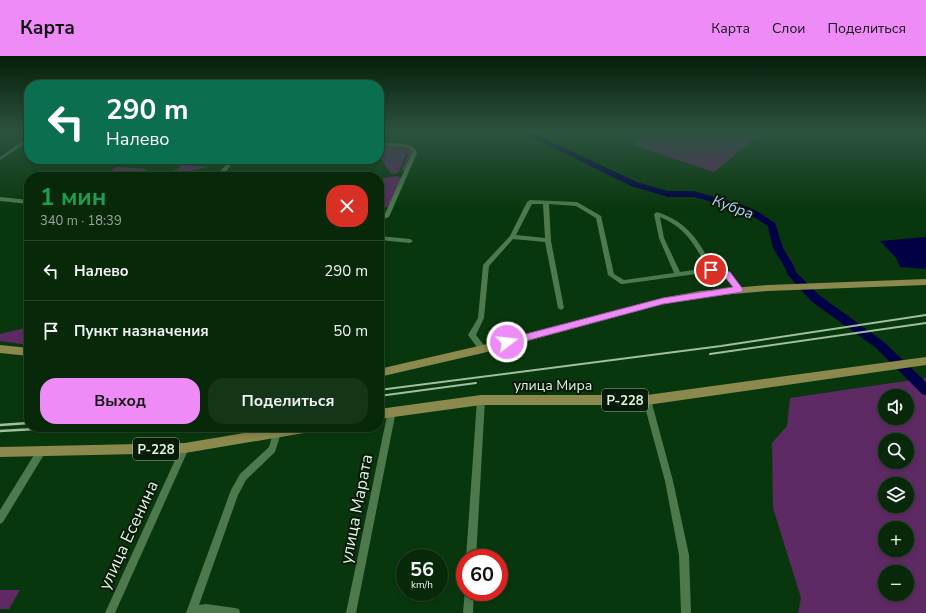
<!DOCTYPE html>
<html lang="ru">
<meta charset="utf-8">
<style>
:root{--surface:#07290a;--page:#153518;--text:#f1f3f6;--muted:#98a69c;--line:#28452b;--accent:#ee8bf7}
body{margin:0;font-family:"Nunito Sans",sans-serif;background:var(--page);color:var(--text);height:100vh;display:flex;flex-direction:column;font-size:15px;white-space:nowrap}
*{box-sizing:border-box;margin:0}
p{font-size:13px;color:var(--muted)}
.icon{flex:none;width:22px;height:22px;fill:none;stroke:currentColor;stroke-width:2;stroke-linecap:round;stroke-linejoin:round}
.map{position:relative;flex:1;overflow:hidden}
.details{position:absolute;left:24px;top:116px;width:360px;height:260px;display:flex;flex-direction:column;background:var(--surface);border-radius:16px;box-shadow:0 2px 6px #0003,0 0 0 1px var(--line)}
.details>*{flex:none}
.guide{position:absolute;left:24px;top:24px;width:360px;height:84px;border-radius:16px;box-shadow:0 2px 6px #0003,0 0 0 1px var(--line);background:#0b6e4f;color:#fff;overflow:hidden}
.fabs{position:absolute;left:878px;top:333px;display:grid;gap:8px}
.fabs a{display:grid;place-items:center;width:36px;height:36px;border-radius:50%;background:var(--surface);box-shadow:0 2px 6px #0003,0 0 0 1px var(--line);font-size:20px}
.speed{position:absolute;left:396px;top:493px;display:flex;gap:8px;font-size:20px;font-weight:700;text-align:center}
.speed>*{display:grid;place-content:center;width:52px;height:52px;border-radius:50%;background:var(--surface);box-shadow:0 2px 6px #0003,0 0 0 1px var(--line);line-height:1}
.speed small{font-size:10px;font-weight:400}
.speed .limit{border:6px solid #d22;background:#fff;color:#111}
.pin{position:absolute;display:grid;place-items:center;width:34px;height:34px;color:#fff;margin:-17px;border:2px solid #fff;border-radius:50%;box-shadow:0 1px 4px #0007}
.me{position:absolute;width:44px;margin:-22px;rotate:74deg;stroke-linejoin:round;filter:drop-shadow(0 0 3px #0008)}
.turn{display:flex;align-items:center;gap:14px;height:84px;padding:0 16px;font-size:18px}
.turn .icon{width:52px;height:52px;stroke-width:2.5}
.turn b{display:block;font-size:28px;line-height:34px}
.round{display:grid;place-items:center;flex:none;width:42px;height:42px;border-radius:16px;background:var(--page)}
.summary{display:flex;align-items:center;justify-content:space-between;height:68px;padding:0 16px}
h1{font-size:24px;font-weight:700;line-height:30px;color:#1e9e55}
.button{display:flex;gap:8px;margin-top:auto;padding:8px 16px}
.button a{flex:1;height:46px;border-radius:16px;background:var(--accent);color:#111;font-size:16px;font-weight:700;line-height:46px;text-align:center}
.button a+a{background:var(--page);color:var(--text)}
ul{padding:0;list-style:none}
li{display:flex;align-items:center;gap:12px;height:60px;padding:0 16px;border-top:1px solid var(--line)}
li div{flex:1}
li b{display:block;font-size:15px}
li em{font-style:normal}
header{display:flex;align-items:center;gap:24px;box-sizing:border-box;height:56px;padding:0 20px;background:var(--accent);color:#111}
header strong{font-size:19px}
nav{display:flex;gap:22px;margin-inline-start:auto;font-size:14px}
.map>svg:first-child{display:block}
.green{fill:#5e2a63;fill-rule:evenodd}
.water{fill:#000045}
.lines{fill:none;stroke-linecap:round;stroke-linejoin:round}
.river{fill:#000045;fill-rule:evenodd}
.street{fill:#4d794c;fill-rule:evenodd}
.primary{fill:#8b894e;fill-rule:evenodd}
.rail-far1{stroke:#a0bea0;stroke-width:2}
.rail{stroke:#a0bea0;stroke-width:2.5}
.route{fill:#ee8bf7;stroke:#9b5aa1}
.labels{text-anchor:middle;stroke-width:4;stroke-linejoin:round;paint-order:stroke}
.shield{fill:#081a08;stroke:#9eb49d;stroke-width:1}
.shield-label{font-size:13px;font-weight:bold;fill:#def6dd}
.street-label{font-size:14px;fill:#def6dd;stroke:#081a08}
.water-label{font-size:15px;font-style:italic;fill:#b7cbf3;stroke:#081a08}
.near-street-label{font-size:17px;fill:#def6dd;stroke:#081a08}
</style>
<header>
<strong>Карта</strong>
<nav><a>Карта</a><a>Слои</a><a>Поделиться</a></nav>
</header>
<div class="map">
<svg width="926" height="557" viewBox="0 0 926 557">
<rect width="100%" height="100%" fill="#09370d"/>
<g class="green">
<path d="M 647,75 L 764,75 L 714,116 L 633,89 Z"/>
<path d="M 379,88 L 408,91 L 414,95 L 405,114 L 401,115 L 408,99 L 406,93 L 398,92 L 406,94 L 407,97 L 399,116 L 396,118 L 390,117 L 382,104 L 379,103 Z"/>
<path d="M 186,107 L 194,110 L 210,110 L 186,116 L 178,115 L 169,117 L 179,112 L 181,108 Z"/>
<path d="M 118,111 L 146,113 L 147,115 L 141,121 L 107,120 L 113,113 Z"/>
<path d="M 396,120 L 402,122 L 389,151 L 379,152 L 379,123 Z"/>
<path d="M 29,271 L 29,289 L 0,285 L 0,278 Z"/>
<path d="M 926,322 L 926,557 L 798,557 L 801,542 L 773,452 L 772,387 L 787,370 L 790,342 ZM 885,340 L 907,340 L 907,362 L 885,362 ZM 885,384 L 907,384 L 907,406 L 885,406 ZM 885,428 L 907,428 L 907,450 L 885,450 ZM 885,472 L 907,472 L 907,494 L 885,494 ZM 885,516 L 907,516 L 907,538 L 885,538 Z"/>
<path d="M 0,534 L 20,534 L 9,553 L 0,553 Z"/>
</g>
<path class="water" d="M 926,181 L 926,213 L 900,211 L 896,202 L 880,185 Z"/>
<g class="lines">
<path class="river" d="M 519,75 L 528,75 L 637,126 L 668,135 L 694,135 L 740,148 L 755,154 L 775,167 L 783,192 L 794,210 L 796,216 L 819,239 L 884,286 L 926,326 L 926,339 L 922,338 L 876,292 L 811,245 L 788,219 L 784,210 L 773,192 L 768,170 L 749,158 L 734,152 L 694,141 L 668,141 L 631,130 Z"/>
<g class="street">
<path d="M 27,82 L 29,82 L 29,85 L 0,104 L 0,101 Z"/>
<path d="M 379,87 C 389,87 414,85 417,97 L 389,161 L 379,165 L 379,161 L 384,160 L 413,95 L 408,91 L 379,89 Z"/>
<path d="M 231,103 L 236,103 L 221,121 L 215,121 Z"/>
<path d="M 0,141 L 29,144 L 29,148 L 0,145 Z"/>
<path d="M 530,144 L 577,146 L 601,160 L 614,218 L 624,224 L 674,217 L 659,182 L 654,158 L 657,156 C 688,166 699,185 713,212 L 729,216 L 742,234 L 741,236 L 737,236 L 725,220 L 711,216 L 623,228 L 621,228 L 608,219 L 596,162 L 576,150 L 549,148 L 551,185 L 564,252 L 561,254 L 558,252 L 545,186 L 513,183 L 489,210 L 484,262 L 476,279 L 487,293 L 486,295 L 480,295 L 468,279 L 478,262 L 483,209 L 510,180 L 527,146 ZM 532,148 L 543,148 L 545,182 L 516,179 ZM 660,161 C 686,172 695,189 707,212 L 680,216 L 664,182 Z"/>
<path d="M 379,180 L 410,183 L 413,185 L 410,187 L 379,184 Z"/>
<path d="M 481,341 L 484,342 L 485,344 L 476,502 L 466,502 L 477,344 L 478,342 Z"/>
<path d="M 647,341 L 650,342 L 651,344 L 673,425 L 689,499 L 691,557 L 681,557 L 679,499 L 665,425 L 643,344 L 644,342 Z"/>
<path d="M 392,352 L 395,353 L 396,355 L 356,557 L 346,557 L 388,355 L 389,353 Z"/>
<path d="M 277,373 L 280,374 L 281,377 L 275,396 L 246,424 L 238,439 L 199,549 L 206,548 L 235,552 L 239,553 L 240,557 L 186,557 L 231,434 L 240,418 L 269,391 L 274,374 Z"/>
<path d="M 185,388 L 188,389 L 189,392 L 115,557 L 105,557 L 182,389 Z"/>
<path d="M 42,390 L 45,391 L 46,394 L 45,397 L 3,466 L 0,468 L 0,454 L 39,391 Z"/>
<path d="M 465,533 L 465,536 L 474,536 L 473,557 L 463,557 Z"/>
</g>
<g class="primary">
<path d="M 926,223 L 926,229 L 768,235 L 700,241 L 663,248 L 483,297 L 379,321 L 379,313 L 483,289 L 663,242 L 700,235 L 768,229 Z"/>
<path d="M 0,289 L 29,292 L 29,300 L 0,297 Z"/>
<path d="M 926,301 L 926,309 L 647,349 L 481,349 L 379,363 L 379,353 L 481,339 L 647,339 Z"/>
<path d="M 279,371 L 316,371 L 314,375 L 310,376 L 185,397 L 0,401 L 0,391 L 185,387 Z"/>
</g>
<g class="rail-far1">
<path d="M 710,298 L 926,267"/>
<path d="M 379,334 L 721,290 L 926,259"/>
<path d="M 379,340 L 476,327"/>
</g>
<g class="rail">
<path d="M 0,369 L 29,367"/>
<path d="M 0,375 L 72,371"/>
</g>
</g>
<linearGradient id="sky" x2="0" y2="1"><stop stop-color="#051e07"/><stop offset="0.49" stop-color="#2c5340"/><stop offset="1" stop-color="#2c5340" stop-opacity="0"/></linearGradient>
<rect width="926" height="153" fill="url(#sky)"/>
<path class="route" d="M 711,211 L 730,216 L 742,232 L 743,234 L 742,236 L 663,248 L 507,290 L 503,286 L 507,283 L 663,242 L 733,231 L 724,220 L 709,216 L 709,212 Z"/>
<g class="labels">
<g class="shield">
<rect x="602" y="333" width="46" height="22" rx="3"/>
<rect x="133" y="382" width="46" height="22" rx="3"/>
</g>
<g class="shield-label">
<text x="625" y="349">Р-228</text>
<text x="156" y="398">Р-228</text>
</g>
<g class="street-label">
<text x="553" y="334">улица Мира</text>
</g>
<g class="water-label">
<text transform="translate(733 151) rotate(20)" y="5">Кубра</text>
</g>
<g class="near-street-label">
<text transform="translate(356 453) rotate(-79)" y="6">улица Марата</text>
<text transform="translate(128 479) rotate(-65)" y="6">улица Есенина</text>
</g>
</g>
</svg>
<div class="fabs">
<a><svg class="icon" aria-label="sound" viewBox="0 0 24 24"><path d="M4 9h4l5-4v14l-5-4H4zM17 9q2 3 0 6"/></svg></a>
<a><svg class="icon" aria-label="search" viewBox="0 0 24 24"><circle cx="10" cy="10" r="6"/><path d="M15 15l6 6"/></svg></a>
<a><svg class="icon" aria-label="layers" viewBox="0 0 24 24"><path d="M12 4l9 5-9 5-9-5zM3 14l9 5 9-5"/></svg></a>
<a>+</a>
<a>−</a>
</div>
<div class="speed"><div>56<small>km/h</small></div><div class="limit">60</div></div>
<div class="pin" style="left:711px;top:214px;background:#d93025"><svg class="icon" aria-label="arrive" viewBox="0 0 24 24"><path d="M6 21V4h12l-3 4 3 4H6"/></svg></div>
<svg class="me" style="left:507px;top:286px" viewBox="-20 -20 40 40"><circle r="17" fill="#ee8bf7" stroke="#fff" stroke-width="3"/><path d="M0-11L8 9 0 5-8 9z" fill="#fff"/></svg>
<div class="guide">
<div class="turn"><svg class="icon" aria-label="left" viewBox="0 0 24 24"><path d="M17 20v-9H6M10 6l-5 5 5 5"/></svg><div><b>290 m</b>Налево</div></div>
</div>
<section class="details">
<div class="summary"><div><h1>1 мин</h1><p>340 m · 18:39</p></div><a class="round" style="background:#d93025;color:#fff"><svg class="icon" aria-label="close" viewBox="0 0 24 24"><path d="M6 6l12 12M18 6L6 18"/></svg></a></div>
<ul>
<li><svg class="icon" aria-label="left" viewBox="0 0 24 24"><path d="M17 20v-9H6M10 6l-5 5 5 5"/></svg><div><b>Налево</b></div><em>290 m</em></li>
<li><svg class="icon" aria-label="arrive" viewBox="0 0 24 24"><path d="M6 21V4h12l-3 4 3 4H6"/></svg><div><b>Пункт назначения</b></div><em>50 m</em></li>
</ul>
<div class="button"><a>Выход</a><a>Поделиться</a></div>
</section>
</div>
